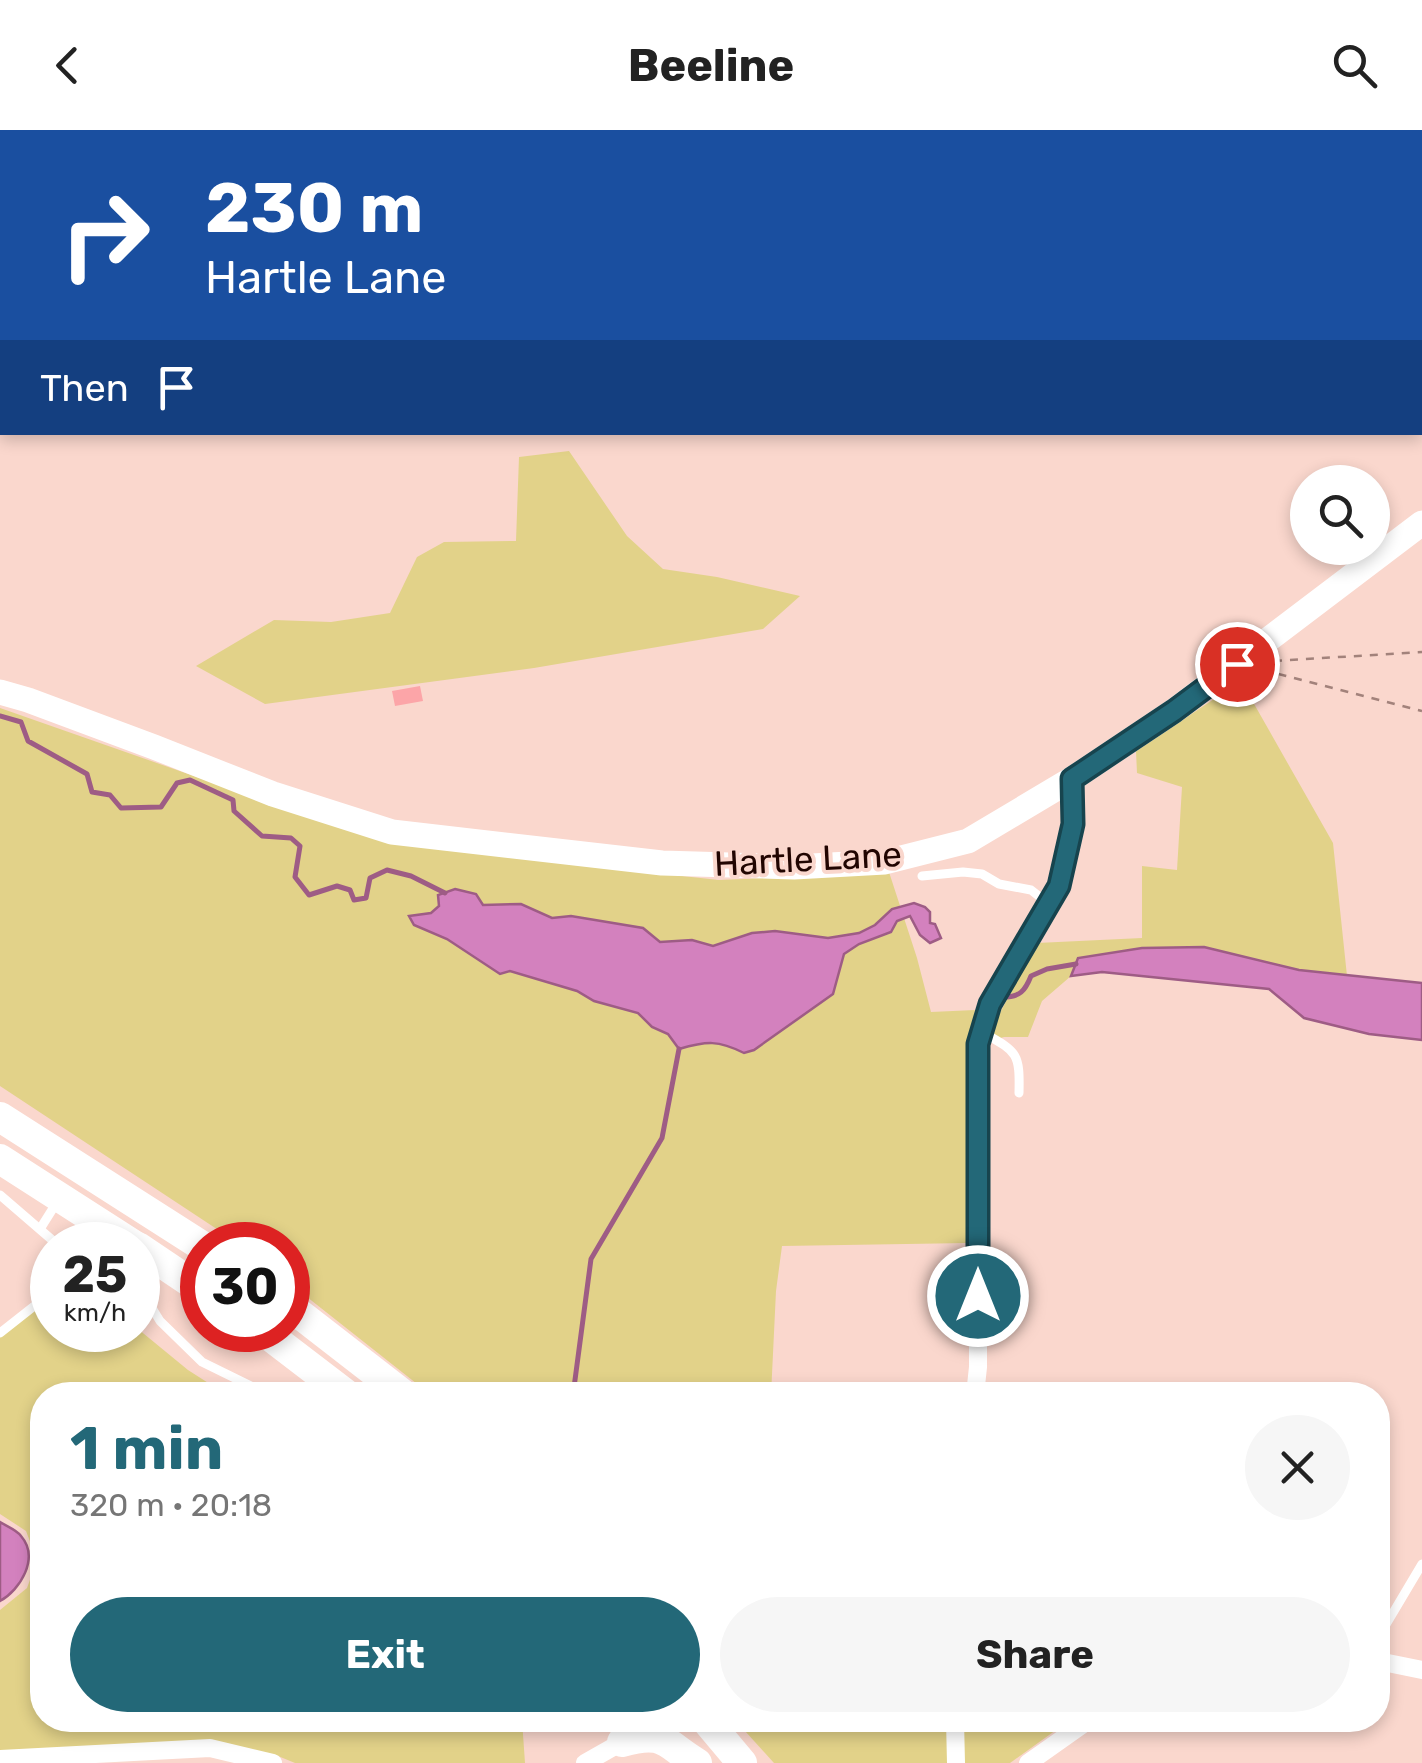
<!DOCTYPE html>
<meta charset="utf-8">
<style>
:root{--surface:#fff;--page:#f6f6f6;--text:#222;--muted:#767676;--accent:#236878}
body{margin:0;font-family:Rubik,sans-serif;background:var(--page);color:var(--text);height:100vh;display:flex;flex-direction:column;font-size:38px;white-space:nowrap}
*{box-sizing:border-box;margin:0}
p{font-size:32px;color:var(--muted)}
.icon{flex:none;width:55px;height:55px;fill:none;stroke:currentColor;stroke-width:2;stroke-linecap:round;stroke-linejoin:round}
.map{position:relative;flex:1;overflow:hidden}
.side{position:absolute;left:30px;top:1252px;width:1360px;height:350px;display:flex;flex-direction:column;background:var(--surface);border-radius:40px;box-shadow:0 5px 15px #0003}
.side>*{flex:none}
.guide{position:absolute;left:0px;top:0px;width:1422px;height:305px;box-shadow:0 5px 15px #0003;background:#1a4fa0;color:#fff;overflow:hidden}
.tools{position:absolute;left:1290px;top:335px;display:grid;gap:20px}
.tools a{display:grid;place-items:center;width:100px;height:100px;border-radius:50%;background:var(--surface);box-shadow:0 5px 15px #0003;font-size:50px}
.speed{position:absolute;left:30px;top:1092px;display:flex;gap:20px;font-size:50px;font-weight:700;text-align:center}
.speed>*{display:grid;place-content:center;width:130px;height:130px;border-radius:50%;background:var(--surface);box-shadow:0 5px 15px #0003;line-height:1}
.speed small{font-size:25px;font-weight:400}
.speed .limit{border:15px solid #d22;background:#fff;color:#111}
.pin{position:absolute;display:grid;place-items:center;width:85px;height:85px;color:#fff;margin:-42px;border:5px solid #fff;border-radius:50%;box-shadow:0 2px 10px #0007}
.me{position:absolute;width:110px;margin:-55px;rotate:0deg;stroke-linejoin:round;filter:drop-shadow(0 0 8px #0008)}
.turn{display:flex;align-items:center;gap:35px;height:210px;padding:0 40px;font-size:45px}
.turn .icon{width:130px;height:130px;stroke-width:2.5}
.turn b{display:block;font-size:70px;line-height:85px}
.then{display:flex;align-items:center;height:95px;padding:0 40px;background:#0003;gap:20px;font-size:38px}
.round{display:grid;place-items:center;flex:none;width:105px;height:105px;border-radius:52px;background:var(--page)}
.head{display:flex;align-items:center;justify-content:space-between;height:170px;padding:0 40px}
h1{font-size:60px;font-weight:700;line-height:75px;color:var(--accent)}
.cta{display:flex;gap:20px;margin-top:auto;padding:20px 40px}
.cta a{flex:1;height:115px;border-radius:60px;background:var(--accent);color:#fff;font-size:40px;font-weight:700;line-height:115px;text-align:center}
.cta a+a{background:var(--page);color:var(--text)}
header{display:flex;justify-content:space-between;align-items:center;height:130px;padding:0 40px;background:var(--surface);font-size:45px;font-weight:700}
.map>svg:first-child{display:block}
.green{fill:#e2d289}
.water{fill:#d381be;stroke:#9e5c85;stroke-width:2.5}
.lines{fill:none;stroke-linecap:round;stroke-linejoin:round}
.stream{stroke:#9e5c85;stroke-width:5}
.building{fill:#fca5a8}
.path{stroke:#a2827b;stroke-width:2.5;stroke-dasharray:8 8;stroke-linecap:butt}
.service{stroke:#fff;stroke-width:9}
.minor{stroke:#fff;stroke-width:18}
.secondary{stroke:#fff;stroke-width:25}
.trunk{stroke:#fff;stroke-width:30}
.route-casing{stroke:#17444e;stroke-width:25}
.route{stroke:#236878;stroke-width:18}
.labels{text-anchor:middle;stroke-width:8;stroke-linejoin:round;paint-order:stroke}
.street-label{font-size:35px;fill:#210501;stroke:#fad7cd}
</style>
<header><svg class="icon" aria-label="back" viewBox="0 0 24 24"><path d="M15 5l-7 7 7 7"/></svg>Beeline<svg class="icon" aria-label="search" viewBox="0 0 24 24"><circle cx="10" cy="10" r="6"/><path d="M15 15l6 6"/></svg></header>
<div class="map">
<svg width="1422" height="1633" viewBox="0 0 1422 1633">
<rect width="100%" height="100%" fill="#fad7cd"/>
<g class="green">
<path d="M 569,321 L 627,406 L 663,439 L 717,447 L 800,466 L 763,499 L 534,538 L 265,574 L 196,536 L 274,490 L 331,492 L 390,483 L 417,427 L 444,412 L 516,411 L 519,327 Z"/>
<path d="M 1241,551 L 1333,713 L 1347,846 L 1299,840 L 1204,817 L 1142,818 L 1078,828 L 1071,846 L 1042,871 L 1028,907 L 1004,907 L 984,913 L 1037,813 L 1142,808 L 1142,736 L 1177,740 L 1182,657 L 1137,643 L 1136,621 Z"/>
<path d="M 0,578 L 251,666 L 462,722 L 719,750 L 889,742 L 917,828 L 931,882 L 975,880 L 969,916 L 968,1113 L 782,1116 L 776,1161 L 771,1265 L 431,1265 L 288,1152 L 288,1115 L 241,1115 L 0,956 Z"/>
<path d="M 52,1162 L 52,1200 L 138,1199 L 188,1240 L 227,1265 L 42,1265 L 42,1590 L 522,1590 L 525,1633 L 295,1633 L 278,1626 L 0,1621 L 0,1480 L 27,1458 L 37,1430 L 26,1401 L 0,1384 L 0,1203 Z"/>
<path d="M 735,1590 L 1070,1590 L 1010,1633 L 774,1633 Z"/>
</g>
<g class="water">
<path d="M 455,759 L 476,764 L 483,775 L 521,774 L 552,788 L 571,786 L 643,798 L 660,812 L 692,810 L 713,816 L 752,803 L 775,801 L 828,808 L 859,803 L 875,795 L 892,779 L 914,773 L 925,777 L 930,782 L 930,793 L 935,794 L 941,808 L 930,813 L 920,805 L 910,786 L 897,791 L 891,802 L 859,814 L 844,824 L 833,864 L 754,920 L 744,923 C 718,910 707,911 679,919 L 668,904 L 652,897 L 638,883 L 594,871 L 577,861 L 510,841 L 500,844 L 447,809 L 414,795 L 409,786 L 431,783 L 439,776 L 438,765 Z"/>
<path d="M 1204,817 L 1299,840 L 1422,853 L 1422,910 L 1369,904 L 1304,888 L 1269,859 L 1102,842 L 1071,846 L 1078,828 L 1142,818 Z"/>
<path d="M 0,1392 C 6,1396 17,1400 21,1406 C 40,1428 20,1460 0,1471 Z"/>
</g>
<g class="lines">
<g class="stream">
<path d="M 0,586 L 21,592 L 28,611 L 87,644 L 92,662 L 110,665 L 121,678 L 161,677 L 177,653 L 190,650 L 233,670 L 234,681 L 262,706 L 291,708 L 300,716 L 295,747 L 309,765 L 337,756 L 350,760 L 354,770 L 366,768 L 370,748 L 387,740 L 411,746 L 445,763"/>
<path d="M 1003,867 C 1020,867 1025,861 1031,846 L 1047,839 L 1076,834"/>
<path d="M 573,1265 L 591,1129 L 662,1008 L 679,919"/>
</g>
</g>
<path class="building" d="M 420,556 L 423,571 L 395,576 L 392,561 Z"/>
<g class="lines">
<g class="path">
<path d="M 1274,531 L 1422,522"/>
<path d="M 1263,540 L 1422,581"/>
</g>
<g class="service">
<path d="M 922,746 L 963,742 L 982,744 L 999,754 L 1031,760 L 1049,774"/>
<path d="M 982,902 C 1017,922 1020,922 1019,963"/>
<path d="M 0,1065 L 58,1115"/>
<path d="M 40,1099 L 57,1072"/>
<path d="M 138,1155 L 160,1191 L 202,1232 L 269,1265"/>
<path d="M 0,1203 L 52,1162"/>
<path d="M 1378,1508 L 1422,1434"/>
</g>
<g class="minor">
<path d="M 975,1265 L 978,1237 L 978,915 L 990,875 L 1059,756 L 1073,694 L 1072,649"/>
<path d="M 1378,1531 L 1422,1540"/>
<path d="M 955,1590 L 956,1633"/>
<path d="M 0,1629 L 210,1618 L 273,1633"/>
<path d="M 585,1633 L 622,1612"/>
<path d="M 1028,1633 L 1089,1590"/>
</g>
<path class="secondary" d="M 0,562 L 28,570 L 154,617 L 273,664 L 392,702 L 662,733 L 794,737 L 885,732 L 968,711 L 1072,649 L 1174,581 L 1422,393"/>
<g class="trunk">
<path d="M 0,987 L 202,1116"/>
<path d="M 0,1029 L 134,1115"/>
<path d="M 138,1117 L 202,1160"/>
<path d="M 288,1175 L 404,1265"/>
<path d="M 262,1200 L 347,1265"/>
<path d="M 706,1590 L 742,1633"/>
<path d="M 622,1612 C 665,1600 664,1613 697,1633"/>
</g>
</g>
<g class="lines">
<g class="route-casing">
<path id="route" d="M 978,1166 L 978,914 L 990,874 L 1059,756 L 1073,694 L 1072,649 L 1174,581 L 1237,534"/>
</g>
<use href="#route" class="route"/>
</g>
<g class="labels">
<g class="street-label">
<text transform="translate(808 729) rotate(-3)" y="12">Hartle Lane</text>
</g>
</g>
</svg>
<div class="tools">
<a><svg class="icon" aria-label="search" viewBox="0 0 24 24"><circle cx="10" cy="10" r="6"/><path d="M15 15l6 6"/></svg></a>
</div>
<div class="speed"><div>25<small>km/h</small></div><div class="limit">30</div></div>
<div class="pin" style="left:1237px;top:534px;background:#d93025"><svg class="icon" aria-label="arrive" viewBox="0 0 24 24"><path d="M6 21V4h12l-3 4 3 4H6"/></svg></div>
<svg class="me" style="left:978px;top:1166px" viewBox="-20 -20 40 40"><circle r="17" fill="#236878" stroke="#fff" stroke-width="3"/><path d="M0-11L8 9 0 5-8 9z" fill="#fff"/></svg>
<div class="guide">
<div class="turn"><svg class="icon" aria-label="right" viewBox="0 0 24 24"><path d="M7 20v-9h11M14 6l5 5-5 5"/></svg><div><b>230 m</b>Hartle Lane</div></div>
<div class="then">Then<svg class="icon" aria-label="arrive" viewBox="0 0 24 24"><path d="M6 21V4h12l-3 4 3 4H6"/></svg></div>
</div>
<section class="side">
<div class="head"><div><h1>1 min</h1><p>320 m · 20:18</p></div><a class="round"><svg class="icon" aria-label="close" viewBox="0 0 24 24"><path d="M6 6l12 12M18 6L6 18"/></svg></a></div>
<div class="cta"><a>Exit</a><a>Share</a></div>
</section>
</div>
